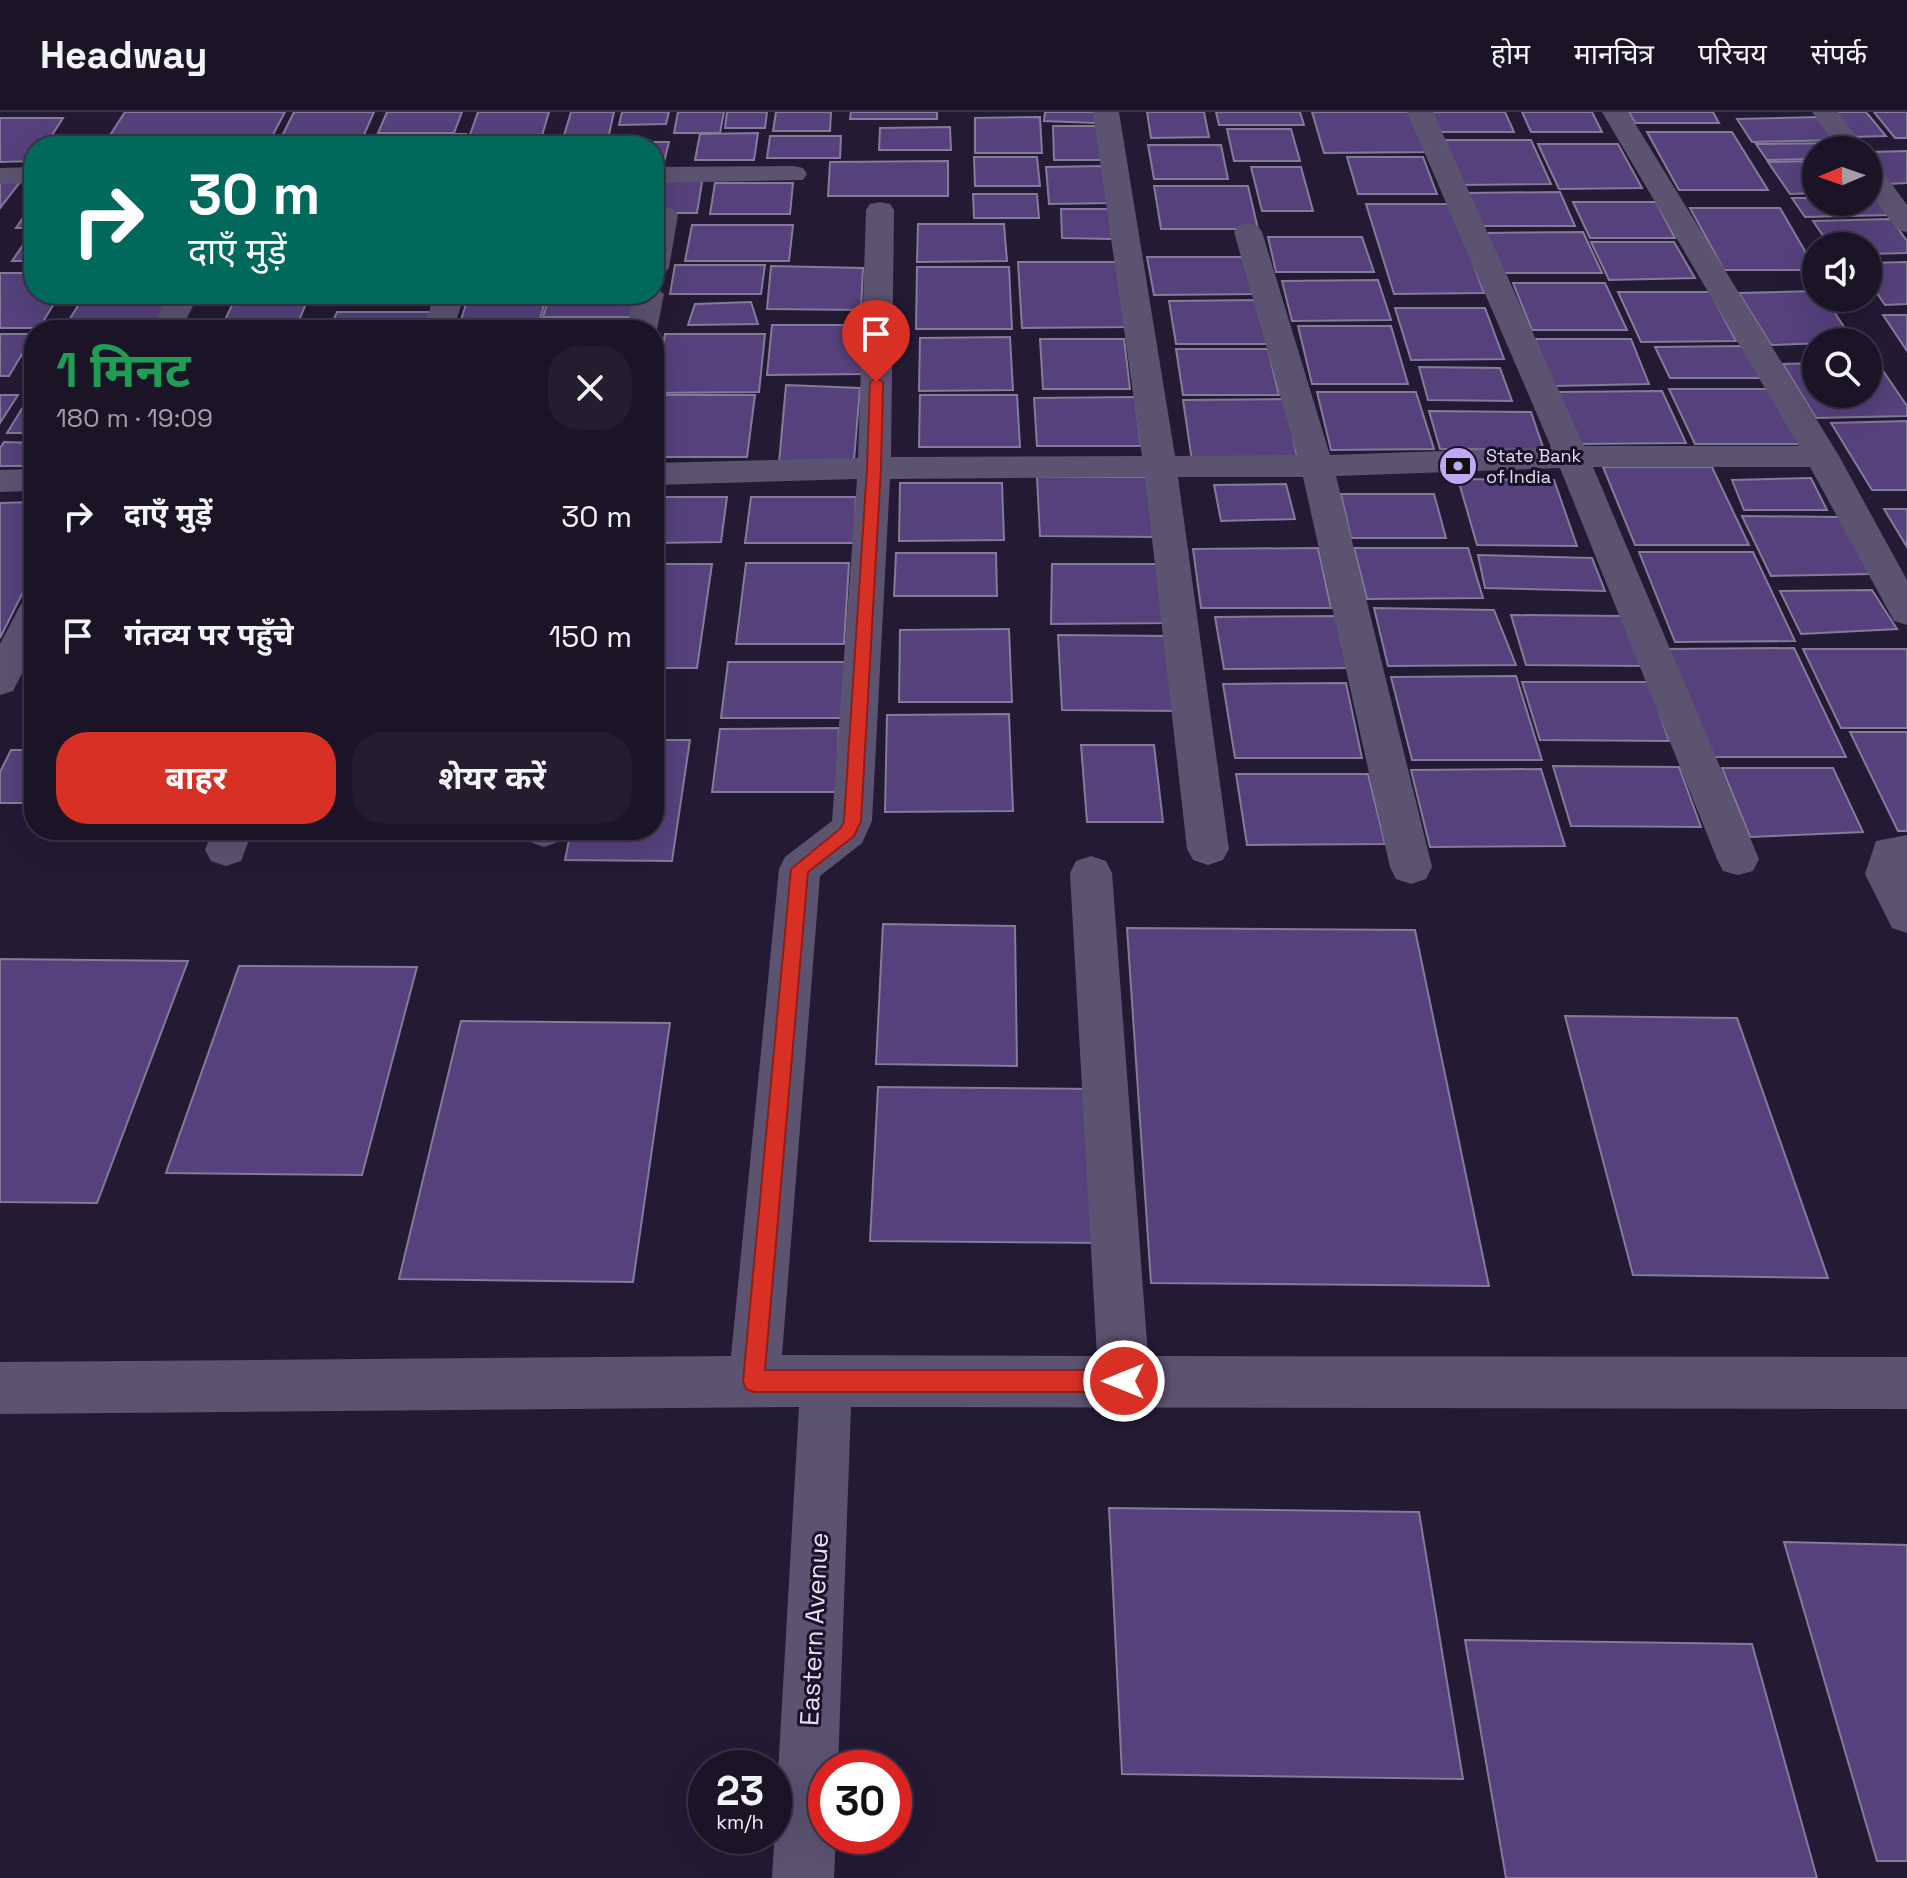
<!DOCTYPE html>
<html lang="hi">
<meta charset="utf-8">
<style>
:root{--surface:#1b1427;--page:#241d2f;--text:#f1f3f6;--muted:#a09ea7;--line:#393344;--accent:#d93025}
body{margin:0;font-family:"Space Grotesk","Noto Sans Devanagari",sans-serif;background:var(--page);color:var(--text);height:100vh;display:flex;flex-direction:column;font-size:30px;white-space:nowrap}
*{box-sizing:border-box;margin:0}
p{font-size:26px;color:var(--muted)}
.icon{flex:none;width:44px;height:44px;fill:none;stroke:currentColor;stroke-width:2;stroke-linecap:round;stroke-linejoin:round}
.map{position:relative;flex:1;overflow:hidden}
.drawer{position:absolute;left:24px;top:208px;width:640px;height:520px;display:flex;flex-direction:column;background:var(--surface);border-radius:32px;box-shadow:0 8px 32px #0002,0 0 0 2px var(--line)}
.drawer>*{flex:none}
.guide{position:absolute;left:24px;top:24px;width:640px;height:168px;border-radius:32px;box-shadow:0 8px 32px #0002,0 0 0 2px var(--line);background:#00695c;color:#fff;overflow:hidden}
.needle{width:52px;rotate:268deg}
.buttons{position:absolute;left:1802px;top:24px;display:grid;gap:16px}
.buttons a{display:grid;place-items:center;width:80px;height:80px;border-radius:50%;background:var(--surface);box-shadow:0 8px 32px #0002,0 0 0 2px var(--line);font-size:40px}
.speed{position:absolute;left:688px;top:1638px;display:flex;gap:16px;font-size:40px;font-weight:700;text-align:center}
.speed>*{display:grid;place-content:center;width:104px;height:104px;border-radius:50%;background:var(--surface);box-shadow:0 8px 32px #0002,0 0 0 2px var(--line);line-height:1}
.speed small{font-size:20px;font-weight:400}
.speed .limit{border:12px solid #d22;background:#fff;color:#111}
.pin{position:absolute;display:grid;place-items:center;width:68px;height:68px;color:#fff;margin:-82px -34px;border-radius:50% 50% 50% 0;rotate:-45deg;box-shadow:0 0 8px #0007}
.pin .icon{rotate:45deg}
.me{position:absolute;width:88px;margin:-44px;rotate:270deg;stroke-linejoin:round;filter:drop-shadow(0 0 6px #0008)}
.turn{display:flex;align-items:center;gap:28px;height:168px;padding:0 32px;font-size:36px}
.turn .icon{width:104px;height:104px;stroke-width:2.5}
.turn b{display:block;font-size:56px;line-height:68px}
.round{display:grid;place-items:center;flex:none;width:84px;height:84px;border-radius:32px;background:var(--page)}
.headline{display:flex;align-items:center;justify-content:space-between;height:136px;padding:0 32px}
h1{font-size:48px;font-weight:700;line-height:60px;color:#1e9e55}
.action{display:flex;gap:16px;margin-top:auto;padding:16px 32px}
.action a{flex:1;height:92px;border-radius:32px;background:var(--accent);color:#fff;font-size:32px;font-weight:700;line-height:92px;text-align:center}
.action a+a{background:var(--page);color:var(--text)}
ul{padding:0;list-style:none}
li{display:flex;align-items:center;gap:24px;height:120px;padding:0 32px}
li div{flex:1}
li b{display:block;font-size:30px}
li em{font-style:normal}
header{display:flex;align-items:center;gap:48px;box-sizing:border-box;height:112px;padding:0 40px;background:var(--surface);border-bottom:2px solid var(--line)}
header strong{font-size:38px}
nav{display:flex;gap:44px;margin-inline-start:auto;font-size:28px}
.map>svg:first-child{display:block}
.building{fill:#56417c;stroke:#847a9a;stroke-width:2}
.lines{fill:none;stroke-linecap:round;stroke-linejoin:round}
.minor{fill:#5c5371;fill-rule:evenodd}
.route{fill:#d93025;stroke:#8d1f18;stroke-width:2}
.labels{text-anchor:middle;stroke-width:6;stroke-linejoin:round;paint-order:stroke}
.far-poi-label{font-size:18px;fill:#e4dff1;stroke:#1a112a;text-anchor:start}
.near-street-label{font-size:26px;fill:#e4dff1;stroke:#1a112a}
</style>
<header>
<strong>Headway</strong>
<nav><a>होम</a><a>मानचित्र</a><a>परिचय</a><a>संपर्क</a></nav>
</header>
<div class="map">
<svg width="1907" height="1766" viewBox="0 0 1907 1766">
<rect width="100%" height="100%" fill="#241a34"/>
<g class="building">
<path d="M 125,0 L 285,0 L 267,34 L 103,34 Z"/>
<path d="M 294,0 L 374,0 L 360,32 L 278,32 Z"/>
<path d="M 387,0 L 462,0 L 454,21 L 378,21 Z"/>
<path d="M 478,0 L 549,0 L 539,34 L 466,34 Z"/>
<path d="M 571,0 L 614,0 L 608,27 L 563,27 Z"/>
<path d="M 622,0 L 669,0 L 666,12 L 619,13 Z"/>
<path d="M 678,0 L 724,0 L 720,21 L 674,21 Z"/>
<path d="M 727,0 L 767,0 L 765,16 L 725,16 Z"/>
<path d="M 776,0 L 831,0 L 830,19 L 773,19 Z"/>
<path d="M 851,0 L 937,0 L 937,7 L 850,7 Z"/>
<path d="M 1045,0 L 1096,0 L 1095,11 L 1044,9 Z"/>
<path d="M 1147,0 L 1204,0 L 1209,25 L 1151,26 Z"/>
<path d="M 1216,0 L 1300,0 L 1304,13 L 1219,13 Z"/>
<path d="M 1312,0 L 1411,0 L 1427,40 L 1324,41 Z"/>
<path d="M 1432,0 L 1505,0 L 1514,20 L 1440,20 Z"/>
<path d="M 1522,0 L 1592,0 L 1602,20 L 1531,20 Z"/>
<path d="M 1629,0 L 1713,0 L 1719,11 L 1635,11 Z"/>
<path d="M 1832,0 L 1866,0 L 1886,24 L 1851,25 Z"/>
<path d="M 1874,0 L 1907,0 L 1907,26 L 1895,26 Z"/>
<path d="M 1040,5 L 1042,41 L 975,41 L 975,6 Z"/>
<path d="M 1819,5 L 1836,28 L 1752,30 L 1737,7 Z"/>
<path d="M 0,6 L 63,6 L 45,34 L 34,34 L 34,49 L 0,50 Z"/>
<path d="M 1053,14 L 1100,14 L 1103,48 L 1054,48 Z"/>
<path d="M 950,15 L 951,38 L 879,38 L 880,16 Z"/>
<path d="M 1227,17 L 1291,17 L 1300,49 L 1234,49 Z"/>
<path d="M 1647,20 L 1732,20 L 1768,78 L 1679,78 Z"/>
<path d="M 758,21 L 754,48 L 695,48 L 700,22 Z"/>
<path d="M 394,22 L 466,22 L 462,34 L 389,34 Z"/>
<path d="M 770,24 L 841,24 L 840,46 L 767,46 Z"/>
<path d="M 562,27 L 609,27 L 607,34 L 560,34 Z"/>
<path d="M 1445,28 L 1531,28 L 1551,72 L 1462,73 Z"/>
<path d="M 618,30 L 669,30 L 664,50 L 654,50 L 654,34 L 617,34 Z"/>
<path d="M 1837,31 L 1842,38 L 1816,38 L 1816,47 L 1767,48 L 1756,32 Z"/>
<path d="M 1538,32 L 1618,32 L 1642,76 L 1559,77 Z"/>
<path d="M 1148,33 L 1221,33 L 1228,67 L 1154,67 Z"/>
<path d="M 1907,39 L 1907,71 L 1888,72 L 1868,46 L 1868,40 Z"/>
<path d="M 974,45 L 1037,45 L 1040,74 L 975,74 Z"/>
<path d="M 1347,45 L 1423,45 L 1437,82 L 1358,82 Z"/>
<path d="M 948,49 L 948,84 L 828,84 L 830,50 Z"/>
<path d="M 1816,49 L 1816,81 L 1790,82 L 1768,50 Z"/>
<path d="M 1105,54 L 1111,91 L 1049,92 L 1046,55 Z"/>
<path d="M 1251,55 L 1301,55 L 1313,99 L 1262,99 Z"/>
<path d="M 654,64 L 703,64 L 697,101 L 654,101 Z"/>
<path d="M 0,68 L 21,69 L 0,96 Z"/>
<path d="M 715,71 L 793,71 L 790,102 L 710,102 Z"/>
<path d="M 1154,74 L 1248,74 L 1258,117 L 1161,117 Z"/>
<path d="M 1560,80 L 1575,114 L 1480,114 L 1467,81 Z"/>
<path d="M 973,82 L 1037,82 L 1039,106 L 974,106 Z"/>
<path d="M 1875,84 L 1889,103 L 1805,105 L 1792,86 L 1816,86 L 1816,90 L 1868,90 L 1868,85 Z"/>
<path d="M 34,90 L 34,116 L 16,116 Z"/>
<path d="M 1573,90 L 1656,90 L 1675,126 L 1590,126 Z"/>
<path d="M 1366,92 L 1451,92 L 1484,181 L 1394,182 Z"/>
<path d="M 1690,96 L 1780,96 L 1816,158 L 1724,158 Z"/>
<path d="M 1061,97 L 1110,97 L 1112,127 L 1062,126 Z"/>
<path d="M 1891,107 L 1907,129 L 1907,141 L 1868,142 L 1868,134 L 1830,134 L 1813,109 Z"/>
<path d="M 918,112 L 1004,112 L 1007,149 L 917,150 Z"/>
<path d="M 692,113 L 793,113 L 789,149 L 685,149 Z"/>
<path d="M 32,120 L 34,149 L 12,149 Z"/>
<path d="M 1583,120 L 1602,161 L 1502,161 L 1486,121 Z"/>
<path d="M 1268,125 L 1362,125 L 1374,160 L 1276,160 Z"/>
<path d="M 1591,130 L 1674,130 L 1695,166 L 1609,168 Z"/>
<path d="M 1147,145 L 1249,145 L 1257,182 L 1154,183 Z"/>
<path d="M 1018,150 L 1118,150 L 1127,215 L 1022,216 Z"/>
<path d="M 1907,150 L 1907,192 L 1885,193 L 1868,168 L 1868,151 Z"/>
<path d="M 675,153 L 765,153 L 761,182 L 670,182 Z"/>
<path d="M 771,154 L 863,156 L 861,198 L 767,197 Z"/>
<path d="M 917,155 L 1009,155 L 1012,217 L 916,217 Z"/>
<path d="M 0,161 L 34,161 L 34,182 L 60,182 L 39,216 L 0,216 Z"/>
<path d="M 1378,168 L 1391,208 L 1292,209 L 1282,169 Z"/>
<path d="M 1513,171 L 1605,171 L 1627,218 L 1532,218 Z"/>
<path d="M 1816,179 L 1816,186 L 1825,186 L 1854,230 L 1771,233 L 1739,181 Z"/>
<path d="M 1618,180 L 1710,180 L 1736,229 L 1641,230 Z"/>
<path d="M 85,182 L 175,182 L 156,218 L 63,218 Z"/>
<path d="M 469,182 L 547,182 L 537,218 L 458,218 Z"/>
<path d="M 550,182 L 643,182 L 639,205 L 543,205 Z"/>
<path d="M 235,187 L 308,187 L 295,218 L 220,218 Z"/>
<path d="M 1259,188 L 1268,232 L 1176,232 L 1169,189 Z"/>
<path d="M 751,190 L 758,212 L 688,213 L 695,192 Z"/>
<path d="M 1395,196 L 1485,196 L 1504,247 L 1411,248 Z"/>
<path d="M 337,200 L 432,200 L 426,218 L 329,218 Z"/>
<path d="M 1883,203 L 1907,203 L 1907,239 Z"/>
<path d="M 547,208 L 634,208 L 632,218 L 544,218 Z"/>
<path d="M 772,213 L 867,213 L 865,262 L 767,263 Z"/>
<path d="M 1298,214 L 1391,214 L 1408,272 L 1312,272 Z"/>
<path d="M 0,222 L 34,222 L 9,264 L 0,264 Z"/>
<path d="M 665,222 L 765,222 L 759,280 L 654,281 Z"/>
<path d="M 1010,225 L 1013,278 L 919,279 L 920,226 Z"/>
<path d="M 1040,227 L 1124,227 L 1130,277 L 1043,277 Z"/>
<path d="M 1535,227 L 1631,227 L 1649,272 L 1554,274 Z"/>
<path d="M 1744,234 L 1761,266 L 1670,266 L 1655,235 Z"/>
<path d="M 1176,237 L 1268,237 L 1279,283 L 1183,283 Z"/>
<path d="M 1868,250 L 1877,250 L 1907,294 L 1907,304 L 1816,306 L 1783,252 L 1816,251 L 1816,282 L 1868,282 Z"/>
<path d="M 1419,255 L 1500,256 L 1512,289 L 1428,288 Z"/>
<path d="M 786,273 L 860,276 L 854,348 L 779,351 Z"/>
<path d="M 34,277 L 34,321 L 7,321 Z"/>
<path d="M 1669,277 L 1772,277 L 1802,332 L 1695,332 Z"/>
<path d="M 1662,279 L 1686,331 L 1578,332 L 1557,280 Z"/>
<path d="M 1317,280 L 1416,280 L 1434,337 L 1331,338 Z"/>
<path d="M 0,283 L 18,283 L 0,311 Z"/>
<path d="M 654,283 L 755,283 L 747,345 L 654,345 Z"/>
<path d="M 920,283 L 1017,283 L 1020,335 L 919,335 Z"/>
<path d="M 1135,285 L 1141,334 L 1037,334 L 1034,286 Z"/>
<path d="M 1285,287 L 1298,349 L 1192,349 L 1183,288 Z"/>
<path d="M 1429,299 L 1531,300 L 1544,338 L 1440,337 Z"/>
<path d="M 1907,309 L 1907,378 L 1872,378 L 1831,311 Z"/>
<path d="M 4,330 L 34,331 L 34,354 L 0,354 L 0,336 Z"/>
<path d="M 1603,355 L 1712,355 L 1749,433 L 1635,433 Z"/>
<path d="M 1037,365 L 1148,365 L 1154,425 L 1040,424 Z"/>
<path d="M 1811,366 L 1827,398 L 1744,398 L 1732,368 Z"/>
<path d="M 1458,367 L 1554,368 L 1577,434 L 1477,433 Z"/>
<path d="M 900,371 L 1002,371 L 1004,428 L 899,429 Z"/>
<path d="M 1286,372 L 1295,407 L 1221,409 L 1214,373 Z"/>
<path d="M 1341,382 L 1434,382 L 1446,426 L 1351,426 Z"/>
<path d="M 654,385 L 727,385 L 721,430 L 654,431 Z"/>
<path d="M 751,385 L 856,385 L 854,431 L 745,431 Z"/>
<path d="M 34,390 L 34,458 L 0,526 L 0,391 Z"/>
<path d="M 1884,397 L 1907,397 L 1907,435 Z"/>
<path d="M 1742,404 L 1839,405 L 1871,462 L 1771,464 Z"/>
<path d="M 1318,436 L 1331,496 L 1201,496 L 1193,437 Z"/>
<path d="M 1354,436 L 1468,436 L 1483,486 L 1367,487 Z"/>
<path d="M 1639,440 L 1753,440 L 1795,529 L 1675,530 Z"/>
<path d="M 896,441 L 996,441 L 997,484 L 894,484 Z"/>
<path d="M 1478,443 L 1592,446 L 1605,479 L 1485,476 Z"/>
<path d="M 746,451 L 849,451 L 844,532 L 736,532 Z"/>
<path d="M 654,452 L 712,452 L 697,556 L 654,556 Z"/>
<path d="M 1052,452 L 1163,452 L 1170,511 L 1051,512 Z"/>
<path d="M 1872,478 L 1897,517 L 1801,522 L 1780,479 Z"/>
<path d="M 1374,496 L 1494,498 L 1516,553 L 1388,554 Z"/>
<path d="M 1511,503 L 1625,504 L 1642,554 L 1526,553 Z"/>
<path d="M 1342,504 L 1354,556 L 1224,557 L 1215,505 Z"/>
<path d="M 1009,517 L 1012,590 L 899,590 L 900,518 Z"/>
<path d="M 1058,523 L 1172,524 L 1180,599 L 1062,598 Z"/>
<path d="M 1794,536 L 1846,645 L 1712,645 L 1667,537 Z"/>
<path d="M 1803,537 L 1907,537 L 1907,616 L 1841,616 Z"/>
<path d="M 728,550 L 850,550 L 847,606 L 721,606 Z"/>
<path d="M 1516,564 L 1542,648 L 1412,648 L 1391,565 Z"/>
<path d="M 1522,570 L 1649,570 L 1669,629 L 1540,628 Z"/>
<path d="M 1346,571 L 1362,646 L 1235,646 L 1223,572 Z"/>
<path d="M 1009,602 L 1013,699 L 885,700 L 887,603 Z"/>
<path d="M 839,616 L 837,680 L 712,680 L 720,617 Z"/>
<path d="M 1850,620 L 1907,620 L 1907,719 L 1898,719 Z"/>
<path d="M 654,628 L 690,628 L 672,749 L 565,748 L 571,718 L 654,718 Z"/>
<path d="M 1081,633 L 1154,633 L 1163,710 L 1087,710 Z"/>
<path d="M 11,638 L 34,638 L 34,691 L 0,691 L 0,660 Z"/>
<path d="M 1553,654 L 1679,655 L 1701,715 L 1571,714 Z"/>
<path d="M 1722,656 L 1833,656 L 1863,720 L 1750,725 Z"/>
<path d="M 1541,657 L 1565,734 L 1430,735 L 1411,658 Z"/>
<path d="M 1236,662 L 1368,662 L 1385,732 L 1247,733 Z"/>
<path d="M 883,812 L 1015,814 L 1017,954 L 876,952 Z"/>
<path d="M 1127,816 L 1415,818 L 1489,1174 L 1151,1171 Z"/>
<path d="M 0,847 L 188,849 L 97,1091 L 0,1090 Z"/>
<path d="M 239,854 L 417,855 L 362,1063 L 166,1061 Z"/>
<path d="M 1565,904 L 1737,906 L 1828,1166 L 1633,1163 Z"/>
<path d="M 461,909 L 670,911 L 633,1170 L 399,1167 Z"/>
<path d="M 878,975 L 1097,977 L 1105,1131 L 870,1129 Z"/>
<path d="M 1109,1396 L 1419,1400 L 1463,1667 L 1122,1662 Z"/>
<path d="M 1784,1430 L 1907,1433 L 1907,1749 L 1877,1749 Z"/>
<path d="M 1465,1528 L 1752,1532 L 1817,1766 L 1506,1766 Z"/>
</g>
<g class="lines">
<g class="minor">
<path d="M 1093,0 L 1119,0 L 1175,344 L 1297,343 L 1234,120 L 1238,114 L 1248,111 L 1258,114 L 1262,120 L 1330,343 L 1551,335 L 1407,0 L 1433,0 L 1584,334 L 1799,334 L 1602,0 L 1628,0 L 1839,344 L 1907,468 L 1907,513 L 1894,509 L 1810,355 L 1593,355 L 1759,747 L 1753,759 L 1738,763 L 1723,759 L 1717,747 L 1560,356 L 1336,364 L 1432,755 L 1426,767 L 1411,772 L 1396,767 L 1390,755 L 1303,365 L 1178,365 L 1229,737 L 1223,748 L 1208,753 L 1193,748 L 1187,737 L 1145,365 L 890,367 L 872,709 L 862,731 L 820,764 L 782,1243 L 1097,1244 L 1070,761 L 1076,749 L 1091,744 L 1106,749 L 1112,761 L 1148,1244 L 1907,1245 L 1907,1297 L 851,1295 L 838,1656 L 826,1656 L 826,1724 L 836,1724 L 834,1766 L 772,1766 L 799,1295 L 0,1302 L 0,1250 L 731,1244 L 779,757 L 785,745 L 832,709 L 857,367 L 654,373 L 654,351 L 858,346 L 866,98 L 870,92 L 880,90 L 890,92 L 894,98 L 891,345 L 1142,344 Z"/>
<path d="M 1812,0 L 1838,0 L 1866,38 L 1839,38 Z"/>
<path d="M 1868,51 L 1878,53 L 1907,93 L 1907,120 L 1897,118 L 1868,78 Z"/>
<path d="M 793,54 L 803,56 L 807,62 L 803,68 L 654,71 L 654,55 Z"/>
<path d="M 34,55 L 34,71 L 0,72 L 0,56 Z"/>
<path d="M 664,95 L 674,97 L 678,103 L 669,156 L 664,162 L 654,165 L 654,97 Z"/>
<path d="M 654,174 L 664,182 L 657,218 L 654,223 L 654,218 L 627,218 L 634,182 L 654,182 Z"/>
<path d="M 169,182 L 199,182 L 181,218 L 151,218 Z"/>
<path d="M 435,182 L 465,182 L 453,218 L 423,218 Z"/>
<path d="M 34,357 L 34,379 L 0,380 L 0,358 Z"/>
<path d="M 34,488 L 34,538 L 13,579 L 0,583 L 0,532 L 21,492 Z"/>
<path d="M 213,718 L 253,718 L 241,749 L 226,754 L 211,749 L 205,738 Z"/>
<path d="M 565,718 L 558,730 L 544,735 L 530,730 L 524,719 Z"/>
<path d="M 1907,723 L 1907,821 L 1892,816 L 1865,762 L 1876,729 Z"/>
</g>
</g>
<path class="route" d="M 876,266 L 883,270 L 881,356 L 861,709 L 854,724 L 808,760 L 765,1258 L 1124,1258 L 1131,1261 L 1135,1269 L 1131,1277 L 1124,1280 L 754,1280 L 746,1277 L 743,1269 L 791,757 L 841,716 L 844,709 L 867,356 L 870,270 Z"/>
<defs>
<g id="bank-disc" transform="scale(2)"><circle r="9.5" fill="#c1a8f3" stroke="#1a112a"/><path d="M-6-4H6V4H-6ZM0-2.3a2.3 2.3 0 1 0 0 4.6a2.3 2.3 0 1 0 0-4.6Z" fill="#111"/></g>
</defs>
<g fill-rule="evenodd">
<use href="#bank-disc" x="1458" y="354"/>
</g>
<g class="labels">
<g class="far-poi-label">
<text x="1486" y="350">State Bank<tspan x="1486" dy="21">of India</tspan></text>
</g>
<g class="near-street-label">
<text transform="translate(814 1517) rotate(-87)" y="9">Eastern Avenue</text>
</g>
</g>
</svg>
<div class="buttons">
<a><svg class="needle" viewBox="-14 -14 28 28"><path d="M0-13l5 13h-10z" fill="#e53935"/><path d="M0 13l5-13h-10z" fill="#a09ea7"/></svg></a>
<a><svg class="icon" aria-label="sound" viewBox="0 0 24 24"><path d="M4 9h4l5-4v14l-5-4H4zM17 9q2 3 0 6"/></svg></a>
<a><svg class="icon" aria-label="search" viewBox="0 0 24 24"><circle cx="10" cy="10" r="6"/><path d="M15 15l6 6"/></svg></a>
</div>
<div class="speed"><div>23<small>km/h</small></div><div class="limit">30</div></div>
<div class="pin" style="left:876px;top:270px;background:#d93025"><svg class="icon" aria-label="arrive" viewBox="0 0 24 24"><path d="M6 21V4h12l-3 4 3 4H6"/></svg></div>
<svg class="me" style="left:1124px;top:1269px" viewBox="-20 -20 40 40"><circle r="17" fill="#d93025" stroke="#fff" stroke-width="3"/><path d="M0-11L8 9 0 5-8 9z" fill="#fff"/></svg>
<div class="guide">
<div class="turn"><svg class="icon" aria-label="right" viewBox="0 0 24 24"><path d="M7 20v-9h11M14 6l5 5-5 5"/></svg><div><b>30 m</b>दाएँ मुड़ें</div></div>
</div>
<section class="drawer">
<div class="headline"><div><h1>1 मिनट</h1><p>180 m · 19:09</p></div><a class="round"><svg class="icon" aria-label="close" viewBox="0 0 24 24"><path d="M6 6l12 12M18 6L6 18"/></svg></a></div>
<ul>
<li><svg class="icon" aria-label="right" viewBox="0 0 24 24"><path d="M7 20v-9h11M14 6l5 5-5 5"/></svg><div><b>दाएँ मुड़ें</b></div><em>30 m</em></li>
<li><svg class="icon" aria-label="arrive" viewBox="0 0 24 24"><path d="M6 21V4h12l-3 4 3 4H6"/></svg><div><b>गंतव्य पर पहुँचे</b></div><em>150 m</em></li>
</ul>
<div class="action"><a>बाहर</a><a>शेयर करें</a></div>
</section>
</div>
